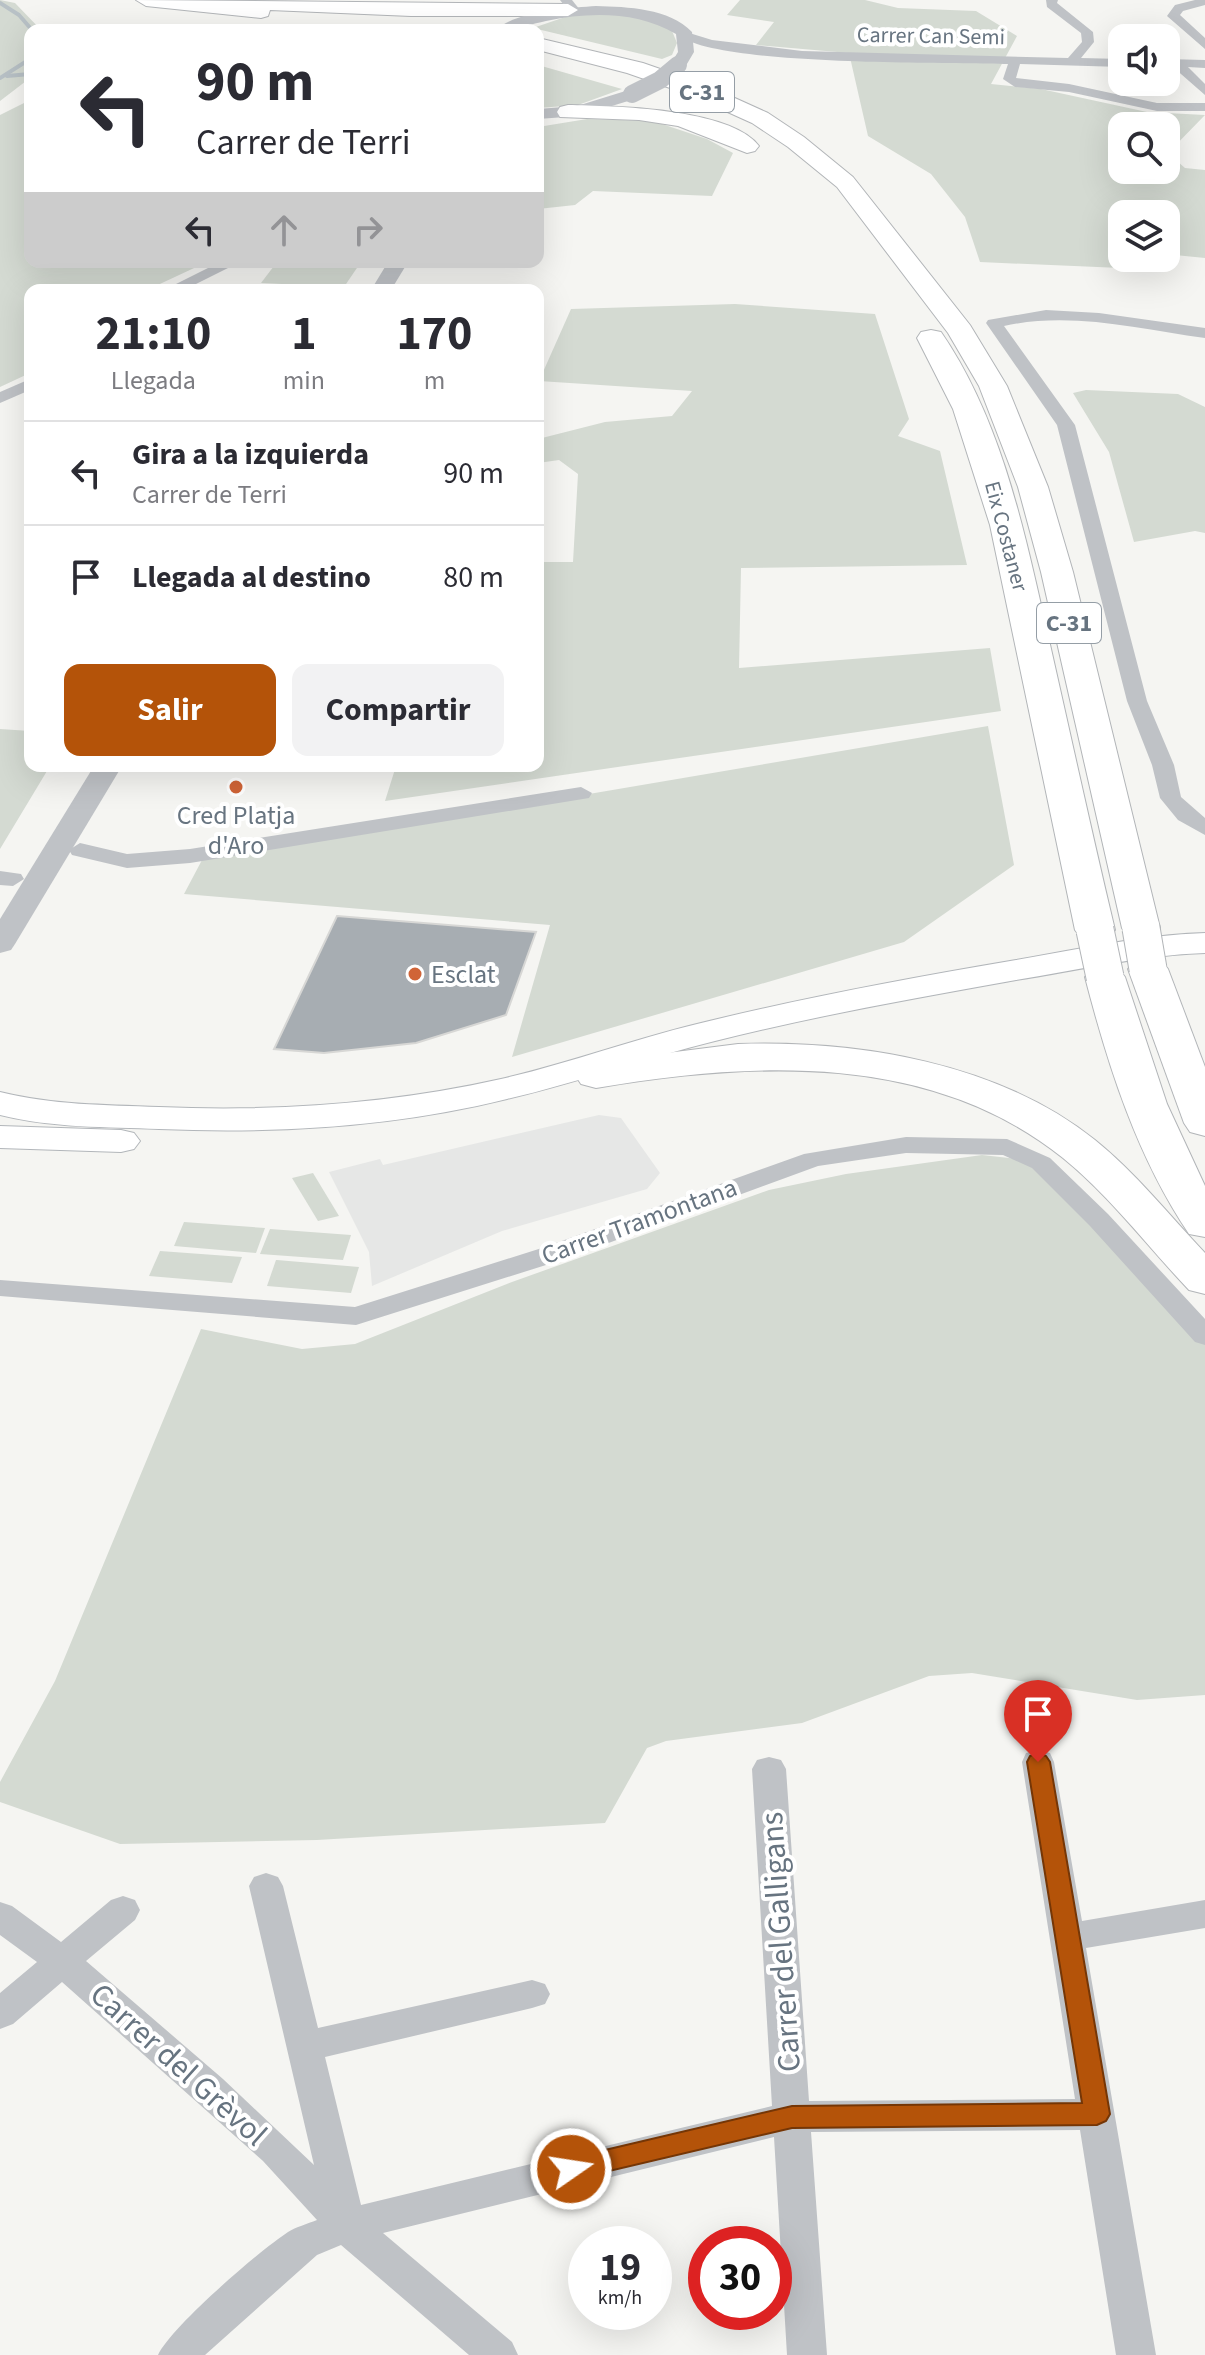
<!DOCTYPE html>
<html lang="es">
<meta charset="utf-8">
<style>
:root{--surface:#fff;--page:#f2f2f3;--text:#2b2b33;--muted:#7c7c81;--line:#e1e1e2;--accent:#b45309}
body{margin:0;font-family:"Source Sans 3",sans-serif;background:var(--page);color:var(--text);height:100vh;display:flex;flex-direction:column;font-size:30px;white-space:nowrap}
*{box-sizing:border-box;margin:0}
p{font-size:26px;color:var(--muted)}
.icon{flex:none;width:44px;height:44px;fill:none;stroke:currentColor;stroke-width:2;stroke-linecap:round;stroke-linejoin:round}
.map{position:relative;flex:1;overflow:hidden}
.details{position:absolute;left:24px;top:284px;width:520px;height:488px;display:flex;flex-direction:column;background:var(--surface);border-radius:16px;box-shadow:0 8px 32px #0002}
.details>*{flex:none}
.hud{position:absolute;left:24px;top:24px;width:520px;height:244px;border-radius:16px;box-shadow:0 8px 32px #0002;background:#fff;color:var(--text);overflow:hidden}
.tools{position:absolute;left:1108px;top:24px;display:grid;gap:16px}
.tools a{display:grid;place-items:center;width:72px;height:72px;border-radius:16px;background:var(--surface);box-shadow:0 8px 32px #0002;font-size:40px}
.speed{position:absolute;left:568px;top:2226px;display:flex;gap:16px;font-size:40px;font-weight:700;text-align:center}
.speed>*{display:grid;place-content:center;width:104px;height:104px;border-radius:50%;background:var(--surface);box-shadow:0 8px 32px #0002;line-height:1}
.speed small{font-size:20px;font-weight:400}
.speed .limit{border:12px solid #d22;background:#fff;color:#111}
.pin{position:absolute;display:grid;place-items:center;width:68px;height:68px;color:#fff;margin:-82px -34px;border-radius:50% 50% 50% 0;rotate:-45deg;box-shadow:0 0 8px #0007}
.pin .icon{rotate:45deg}
.me{position:absolute;width:88px;margin:-44px;rotate:77deg;stroke-linejoin:round;filter:drop-shadow(0 0 6px #0008)}
.turn{display:flex;align-items:center;gap:28px;height:168px;padding:0 40px;font-size:36px}
.turn .icon{width:104px;height:104px;stroke-width:2.5}
.turn b{display:block;font-size:56px;line-height:68px}
.lanes{display:flex;align-items:center;height:76px;padding:0 40px;background:#0003;justify-content:center;gap:40px;direction:ltr}
.lanes .off{opacity:.35}
.eta{display:flex;justify-content:space-evenly;align-items:center;height:136px;text-align:center}
.eta b{font-size:48px;font-weight:700;line-height:56px}
.primary-button{display:flex;gap:16px;margin-top:auto;padding:16px 40px}
.primary-button a{flex:1;height:92px;border-radius:16px;background:var(--accent);color:#fff;font-size:32px;font-weight:700;line-height:92px;text-align:center}
.primary-button a+a{background:var(--page);color:var(--text)}
ul{padding:0;list-style:none}
li{display:flex;align-items:center;gap:24px;height:104px;padding:0 40px;border-top:2px solid var(--line)}
li div{flex:1}
li b{display:block;font-size:30px}
li em{font-style:normal}
.map>svg:first-child{display:block}
.built{fill:#e6e7e6}
.green{fill:#d4dad2;fill-rule:evenodd}
.lines{fill:none;stroke-linecap:round;stroke-linejoin:round}
.stream{stroke:#b8c1c6;stroke-width:4}
.building{fill:#a7adb2;stroke:#d7d7d5;stroke-width:2}
.secondary-casing{stroke:#b2b6ba;stroke-width:2}
.motorway-casing{stroke:#b2b5b8;stroke-width:2}
.minor{fill:#bfc2c6;fill-rule:evenodd}
.tertiary{fill:#bfc2c6;fill-rule:evenodd}
.secondary{fill:#fff;fill-rule:evenodd}
.motorway{fill:#fff;fill-rule:evenodd}
.motorway-bridge-casing{stroke:#b2b5b8;stroke-width:39;stroke-linecap:butt}
.tertiary-bridge{stroke:#bfc2c6;stroke-width:18}
.motorway-bridge{stroke:#fff;stroke-width:37}
.route{fill:#b45309;stroke:#753606;stroke-width:2}
.poi-dot{fill:#d06437;stroke:#fff;stroke-width:3}
.labels{text-anchor:middle;stroke-width:8;stroke-linejoin:round;paint-order:stroke}
.far-street-label{font-size:22px;fill:#677480;stroke:#fff}
.shield{fill:#fff;stroke:#959ea6;stroke-width:2}
.shield-label{font-size:24px;font-weight:bold;fill:#677480}
.poi-label{font-size:26px;fill:#677480;stroke:#fff}
.street-label{font-size:26px;fill:#677480;stroke:#fff}
.near-street-label{font-size:32px;fill:#677480;stroke:#fff}
</style>
<div class="map">
<svg width="1205" height="2355" viewBox="0 0 1205 2355">
<rect width="100%" height="100%" fill="#f5f5f2"/>
<path class="built" d="M 599,1115 L 621,1118 L 660,1173 L 647,1189 L 502,1231 L 372,1286 L 369,1252 L 329,1172 L 380,1159 L 383,1165 Z"/>
<g class="green">
<path d="M 0,0 L 15,3 L 41,30 L 30,30 L 30,78 L 0,101 Z"/>
<path d="M 740,0 L 865,0 L 898,8 L 976,11 L 1017,36 L 991,84 L 1041,89 L 1147,112 L 1205,115 L 1168,153 L 1185,168 L 1205,170 L 1205,258 L 1175,255 L 1167,270 L 980,262 L 965,217 L 931,174 L 868,136 L 849,53 L 756,45 L 774,22 L 727,15 ZM 1122,126 L 1166,126 L 1166,170 L 1122,170 ZM 1122,214 L 1166,214 L 1166,258 L 1122,258 Z"/>
<path d="M 629,14 L 670,26 L 677,43 L 672,55 L 662,59 L 533,28 L 571,15 Z"/>
<path d="M 538,65 L 622,89 L 578,105 L 538,108 Z"/>
<path d="M 30,100 L 30,262 L 207,262 L 147,290 L 30,290 L 30,373 L 0,387 L 0,115 Z"/>
<path d="M 587,119 L 653,121 L 707,139 L 733,153 L 712,196 L 593,191 L 575,205 L 538,209 L 538,127 Z"/>
<path d="M 277,262 L 361,262 L 344,287 L 261,283 Z"/>
<path d="M 735,304 L 875,314 L 909,419 L 898,436 L 940,451 L 967,565 L 741,568 L 739,668 L 990,648 L 1001,711 L 385,801 L 396,766 L 538,766 L 538,562 L 573,562 L 578,474 L 559,460 L 538,463 L 538,439 L 605,422 L 672,416 L 692,391 L 539,381 L 571,309 Z"/>
<path d="M 1086,390 L 1178,394 L 1205,407 L 1205,533 L 1195,531 L 1134,542 L 1109,452 L 1073,393 Z"/>
<path d="M 988,726 L 1014,865 L 904,942 L 512,1057 L 550,925 L 184,894 L 202,860 Z"/>
<path d="M 0,729 L 30,731 L 30,766 L 50,766 L 0,849 Z"/>
<path d="M 982,1155 L 1019,1159 L 1062,1180 L 1205,1339 L 1205,1695 L 1137,1700 L 972,1673 L 929,1676 L 802,1723 L 666,1741 L 647,1748 L 605,1823 L 317,1840 L 120,1844 L 0,1802 L 0,1782 L 55,1681 L 201,1329 L 302,1349 L 355,1344 L 512,1282 L 769,1190 L 846,1174 Z"/>
<path d="M 313,1173 L 339,1216 L 318,1221 L 292,1178 Z"/>
<path d="M 184,1222 L 265,1228 L 256,1253 L 174,1246 Z"/>
<path d="M 270,1229 L 351,1235 L 343,1260 L 260,1254 Z"/>
<path d="M 160,1251 L 242,1257 L 232,1283 L 149,1276 Z"/>
<path d="M 276,1260 L 277,1260 L 359,1267 L 351,1293 L 267,1286 Z"/>
</g>
<g class="lines">
<g class="stream">
<path d="M 0,3 L 19,15 L 32,30"/>
<path d="M 7,76 L 30,74"/>
<path d="M 0,78 L 30,59"/>
</g>
</g>
<path class="building" d="M 337,916 L 536,932 L 506,1015 L 416,1043 L 324,1053 L 274,1049 Z"/>
<g class="lines">
<g class="secondary-casing">
<g id="secondary">
<path d="M 1205,933 L 1205,953 C 1142,955 1079,970 1016,980 C 916,998 814,1016 715,1041 C 645,1058 577,1083 507,1099 C 394,1127 276,1134 159,1129 C 106,1127 52,1128 0,1115 L 0,1092 C 52,1105 105,1105 159,1107 C 274,1112 389,1104 501,1079 C 567,1064 631,1040 697,1024 C 802,998 909,978 1016,960 C 1079,949 1142,935 1205,933 Z"/>
<path d="M 0,1126 L 121,1130 L 134,1133 L 140,1141 L 134,1149 L 121,1152 L 0,1148 Z"/>
</g>
</g>
<g class="motorway-casing">
<g id="motorway">
<path d="M 136,0 L 568,4 L 578,10 L 568,16 L 411,16 L 270,10 L 268,16 L 261,18 L 146,6 Z"/>
<path d="M 538,38 L 643,63 L 706,85 L 768,113 L 804,137 L 853,177 L 970,325 L 1007,386 L 1048,487 L 1073,572 L 1160,928 L 1155,936 L 1141,940 L 1127,936 L 1122,928 L 1041,572 L 1018,487 L 979,386 L 948,333 L 837,187 L 788,147 L 752,123 L 690,95 L 627,73 L 538,50 Z"/>
<path d="M 568,105 C 612,106 731,108 759,146 L 755,151 L 747,153 L 678,126 L 639,120 L 560,117 L 557,112 L 560,107 Z"/>
<path d="M 931,330 L 941,332 C 1003,422 1025,535 1049,640 C 1071,737 1092,834 1115,930 L 1109,938 L 1095,942 L 1081,938 L 1075,930 L 990,525 L 953,409 L 917,338 L 921,332 Z"/>
<path d="M 1148,957 L 1162,961 L 1168,969 L 1205,1067 L 1205,1136 L 1190,1132 L 1184,1123 L 1128,969 L 1134,961 Z"/>
<path d="M 1105,965 L 1119,969 L 1125,977 L 1167,1104 L 1205,1186 L 1205,1237 L 1189,1234 C 1137,1157 1108,1066 1085,977 L 1091,969 Z"/>
<path d="M 738,1044 C 859,1040 999,1063 1095,1140 C 1136,1173 1169,1215 1205,1253 L 1205,1294 L 1189,1290 C 1147,1246 1110,1196 1063,1158 C 931,1052 753,1061 596,1088 L 581,1084 L 575,1075 L 581,1066 L 596,1062 Z"/>
</g>
</g>
<g class="minor">
<path d="M 560,0 L 572,0 L 580,10 L 570,13 Z"/>
<path d="M 1046,0 L 1058,0 L 1057,3 L 1093,32 L 1094,42 L 1081,58 L 1122,59 L 1122,67 L 1020,64 L 1016,78 L 1069,84 L 1157,103 L 1205,103 L 1205,111 L 1157,111 L 1069,92 L 1015,87 L 1003,79 L 1008,64 C 948,62 719,66 680,36 L 686,32 L 712,40 L 802,51 L 1068,58 L 1082,42 L 1081,33 L 1047,7 Z"/>
<path d="M 1195,0 L 1205,0 L 1205,5 L 1183,11 L 1180,15 L 1205,38 L 1205,49 L 1167,16 L 1175,5 Z"/>
<path d="M 1166,59 L 1205,60 L 1205,68 L 1188,67 L 1205,84 L 1205,95 L 1173,67 L 1166,67 Z"/>
<path d="M 220,262 L 240,262 L 184,290 L 164,290 Z"/>
<path d="M 1046,310 L 1099,313 L 1205,328 L 1205,338 C 1139,329 1071,311 1004,326 L 1075,425 L 1147,701 L 1174,765 L 1181,797 L 1205,818 L 1205,835 L 1178,820 L 1160,798 L 1152,765 L 1127,701 L 1057,425 L 986,323 L 988,320 Z"/>
<path d="M 30,379 L 30,390 L 0,403 L 0,392 Z"/>
<path d="M 581,787 L 592,793 L 589,798 L 190,863 L 127,868 L 72,855 L 69,850 L 80,843 L 127,854 L 190,849 Z"/>
<path d="M 0,871 L 21,874 L 24,879 L 13,886 L 0,885 Z"/>
<path d="M 906,1137 L 1007,1139 L 1050,1158 L 1108,1214 L 1205,1319 L 1205,1345 L 1195,1342 L 1090,1226 L 1032,1168 L 1003,1155 L 906,1153 L 818,1166 L 565,1259 L 356,1325 L 0,1296 L 0,1280 L 355,1307 L 545,1247 L 804,1154 Z"/>
<path d="M 1038,1750 L 1050,1753 L 1054,1762 L 1082,1921 L 1205,1900 L 1205,1928 L 1086,1948 L 1156,2355 L 1116,2355 L 1080,2130 L 811,2132 L 827,2355 L 787,2355 L 774,2137 L 383,2233 L 512,2342 L 518,2355 L 469,2355 L 341,2245 L 317,2255 L 205,2355 L 158,2355 C 171,2327 259,2251 288,2232 C 296,2227 307,2224 317,2220 L 263,2161 L 62,1982 L 13,2024 L 0,2029 L 0,1993 L 37,1962 L 0,1935 L 0,1902 L 12,1906 L 61,1942 L 111,1900 L 123,1896 L 135,1900 L 140,1910 L 135,1920 L 86,1961 L 223,2079 L 314,2165 L 249,1886 L 254,1877 L 266,1873 L 278,1877 L 283,1886 L 318,2028 L 532,1980 L 545,1984 L 550,1994 L 545,2004 L 532,2008 L 325,2057 L 361,2205 L 772,2106 L 752,1769 L 757,1760 L 769,1757 L 781,1760 L 786,1769 L 809,2101 L 1075,2099 L 1022,1762 L 1026,1753 Z"/>
</g>
<g class="tertiary">
<path d="M 596,6 C 628,7 669,8 692,32 L 694,52 L 684,69 L 672,69 L 670,65 L 678,52 L 676,34 C 637,11 589,12 546,21 C 528,25 514,30 496,30 C 516,11 569,8 596,6 Z"/>
<path d="M 632,89 L 638,90 L 641,94 L 638,98 L 579,116 L 538,119 L 538,109 L 577,106 Z"/>
<path d="M 388,262 L 408,262 L 391,290 L 371,290 Z"/>
<path d="M 94,766 L 122,766 L 15,944 L 11,950 L 0,953 L 0,919 Z"/>
</g>
<use href="#secondary" class="secondary"/>
<use href="#motorway" class="motorway"/>
<g class="motorway-bridge-casing">
<g id="motorway-bridge">
<path d="M 1141,928 L 1148,969"/>
<path d="M 1095,930 L 1105,977"/>
</g>
</g>
<path class="tertiary-bridge" d="M 632,94 L 660,80 L 678,65"/>
<use href="#motorway-bridge" class="motorway-bridge"/>
</g>
<path class="route" d="M 1038,1753 L 1046,1756 L 1050,1762 L 1110,2114 L 1106,2121 L 1097,2125 L 792,2128 L 571,2180 L 562,2177 L 558,2169 L 562,2161 L 571,2158 L 792,2106 L 1082,2103 L 1027,1762 L 1030,1756 Z"/>
<g class="poi-dot">
<circle cx="236" cy="787" r="8"/>
<circle cx="415" cy="974" r="8"/>
</g>
<g class="labels">
<g class="far-street-label">
<text transform="translate(931 35) rotate(1)" y="8">Carrer Can Semi</text>
<text transform="translate(1007 536) rotate(75)" y="8">Eix Costaner</text>
</g>
<g class="shield">
<rect x="670" y="72" width="64" height="40" rx="6"/>
<rect x="1037" y="603" width="64" height="40" rx="6"/>
</g>
<g class="shield-label">
<text x="702" y="100">C-31</text>
<text x="1069" y="631">C-31</text>
</g>
<g class="poi-label">
<text x="236" y="824">Cred Platja<tspan x="236" dy="30">d'Aro</tspan></text>
<text x="431" y="983" text-anchor="start">Esclat</text>
</g>
<g class="street-label">
<text transform="translate(639 1221) rotate(-20)" y="9">Carrer Tramontana</text>
</g>
<g class="near-street-label">
<text transform="translate(780 1942) rotate(-94)" y="11">Carrer del Galligans</text>
<text transform="translate(179 2064) rotate(42)" y="11">Carrer del Grèvol</text>
</g>
</g>
</svg>
<div class="tools">
<a><svg class="icon" aria-label="sound" viewBox="0 0 24 24"><path d="M4 9h4l5-4v14l-5-4H4zM17 9q2 3 0 6"/></svg></a>
<a><svg class="icon" aria-label="search" viewBox="0 0 24 24"><circle cx="10" cy="10" r="6"/><path d="M15 15l6 6"/></svg></a>
<a><svg class="icon" aria-label="layers" viewBox="0 0 24 24"><path d="M12 4l9 5-9 5-9-5zM3 14l9 5 9-5"/></svg></a>
</div>
<div class="speed"><div>19<small>km/h</small></div><div class="limit">30</div></div>
<div class="pin" style="left:1038px;top:1762px;background:#d93025"><svg class="icon" aria-label="arrive" viewBox="0 0 24 24"><path d="M6 21V4h12l-3 4 3 4H6"/></svg></div>
<svg class="me" style="left:571px;top:2169px" viewBox="-20 -20 40 40"><circle r="17" fill="#b45309" stroke="#fff" stroke-width="3"/><path d="M0-11L8 9 0 5-8 9z" fill="#fff"/></svg>
<div class="hud">
<div class="turn"><svg class="icon" aria-label="left" viewBox="0 0 24 24"><path d="M17 20v-9H6M10 6l-5 5 5 5"/></svg><div><b>90 m</b>Carrer de Terri</div></div>
<div class="lanes"><svg class="icon" aria-label="left" viewBox="0 0 24 24"><path d="M17 20v-9H6M10 6l-5 5 5 5"/></svg><svg class="icon off" aria-label="ahead" viewBox="0 0 24 24"><path d="M12 20V5M6 11l6-6 6 6"/></svg><svg class="icon off" aria-label="right" viewBox="0 0 24 24"><path d="M7 20v-9h11M14 6l5 5-5 5"/></svg></div>
</div>
<section class="details">
<div class="eta">
<div><b>21:10</b><p>Llegada</p></div>
<div><b>1</b><p>min</p></div>
<div><b>170</b><p>m</p></div>
</div>
<ul>
<li><svg class="icon" aria-label="left" viewBox="0 0 24 24"><path d="M17 20v-9H6M10 6l-5 5 5 5"/></svg><div><b>Gira a la izquierda</b><p>Carrer de Terri</p></div><em>90 m</em></li>
<li><svg class="icon" aria-label="arrive" viewBox="0 0 24 24"><path d="M6 21V4h12l-3 4 3 4H6"/></svg><div><b>Llegada al destino</b></div><em>80 m</em></li>
</ul>
<div class="primary-button"><a>Salir</a><a>Compartir</a></div>
</section>
</div>
